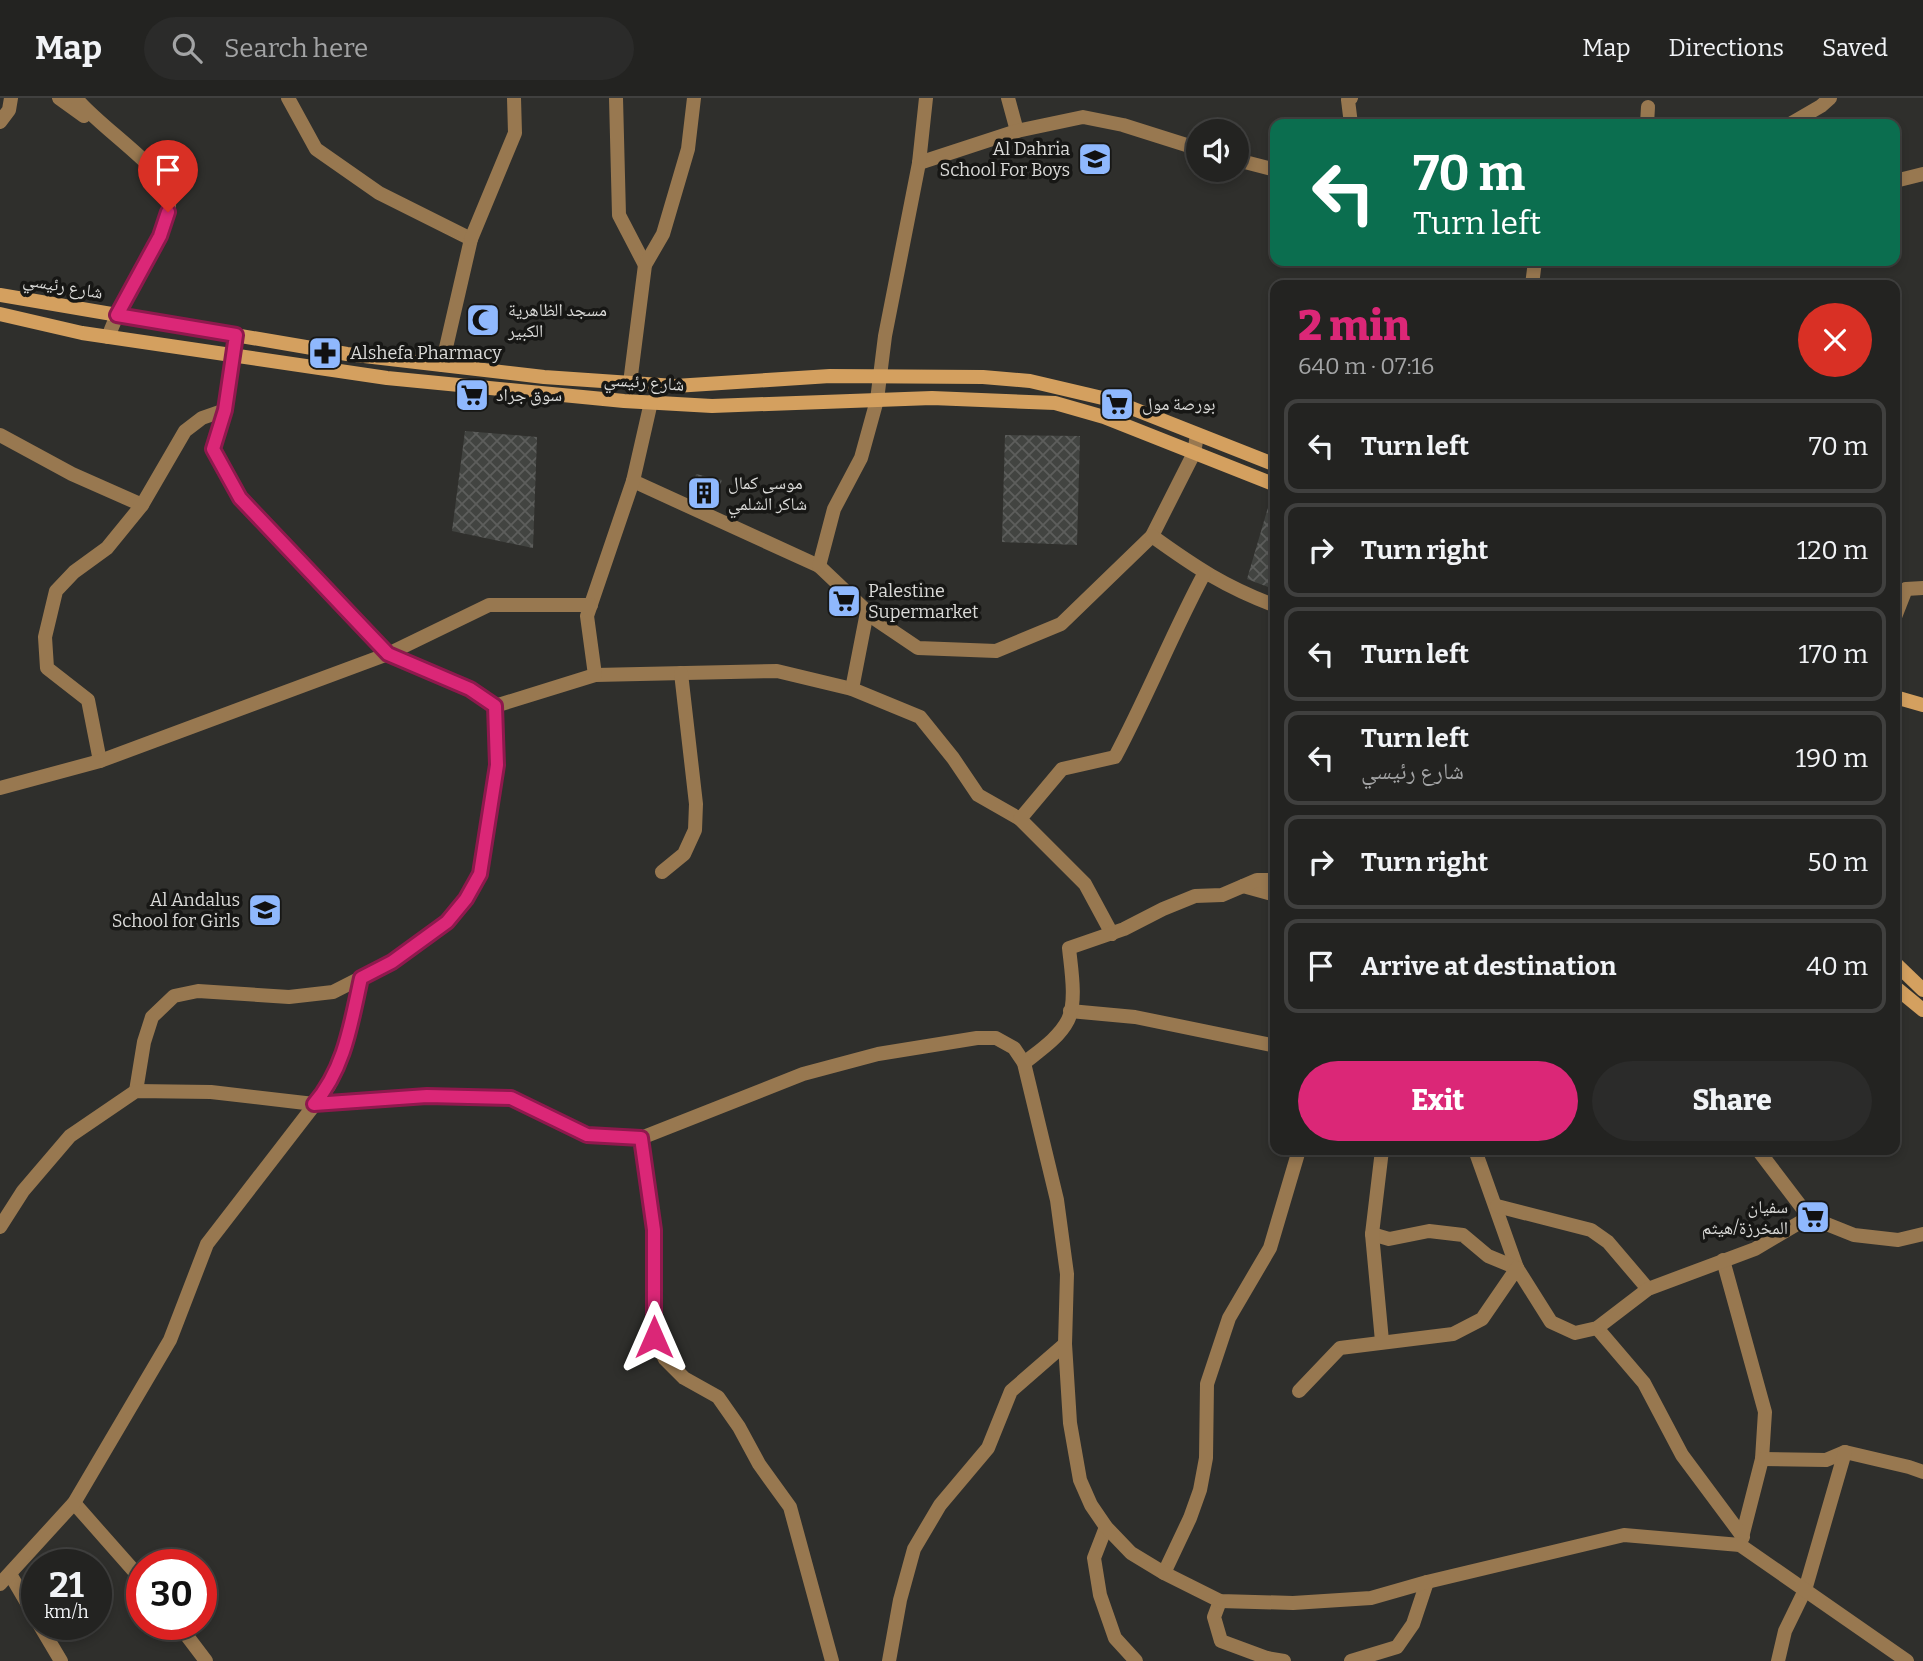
<!DOCTYPE html>
<meta charset="utf-8">
<style>
:root{--surface:#232321;--page:#2b2b2a;--text:#f1f3f6;--muted:#a3a4a5;--line:#40403f;--accent:#db2777}
body{margin:0;font-family:Bitter,"Noto Naskh Arabic",serif;background:var(--page);color:var(--text);height:100vh;display:flex;flex-direction:column;font-size:26px;white-space:nowrap}
*{box-sizing:border-box;margin:0}
p{font-size:23px;color:var(--muted)}
.icon{flex:none;width:38px;height:38px;fill:none;stroke:currentColor;stroke-width:2;stroke-linecap:round;stroke-linejoin:round}
.map{position:relative;flex:1;overflow:hidden}
.side{position:absolute;left:1270px;top:182px;width:630px;height:875px;display:flex;flex-direction:column;background:var(--surface);border-radius:14px;box-shadow:0 4px 10px #0003,0 0 0 2px var(--line)}
.side>*{flex:none}
.top-card{position:absolute;left:1270px;top:21px;width:630px;height:147px;border-radius:14px;box-shadow:0 4px 10px #0003,0 0 0 2px var(--line);background:#0b6e4f;color:#fff;overflow:hidden}
.fabs{position:absolute;left:1186px;top:21px;display:grid;gap:14px}
.fabs a{display:grid;place-items:center;width:63px;height:63px;border-radius:50%;background:var(--surface);box-shadow:0 4px 10px #0003,0 0 0 2px var(--line);font-size:35px}
.speed{position:absolute;left:21px;top:1451px;display:flex;gap:14px;font-size:35px;font-weight:700;text-align:center}
.speed>*{display:grid;place-content:center;width:91px;height:91px;border-radius:50%;background:var(--surface);box-shadow:0 4px 10px #0003,0 0 0 2px var(--line);line-height:1}
.speed small{font-size:18px;font-weight:400}
.speed .limit{border:10px solid #d22;background:#fff;color:#111}
.pin{position:absolute;display:grid;place-items:center;width:60px;height:60px;color:#fff;margin:-72px -30px;border-radius:50% 50% 50% 0;rotate:-45deg;box-shadow:0 0 7px #0007}
.pin .icon{rotate:45deg}
.me{position:absolute;width:77px;margin:-38px;rotate:0deg;stroke-linejoin:round;filter:drop-shadow(0 0 5px #0008)}
.turn{display:flex;align-items:center;gap:24px;height:147px;padding:0 28px;font-size:32px}
.turn .icon{width:91px;height:91px;stroke-width:2.5}
.turn b{display:block;font-size:49px;line-height:60px}
.round{display:grid;place-items:center;flex:none;width:74px;height:74px;border-radius:37px;background:var(--page)}
.summary{display:flex;align-items:center;justify-content:space-between;height:119px;padding:0 28px}
h1{font-size:42px;font-weight:800;line-height:52px;color:var(--accent)}
.action{display:flex;gap:14px;margin-top:auto;padding:14px 28px}
.action a{flex:1;height:80px;border-radius:42px;background:var(--accent);color:#fff;font-size:28px;font-weight:800;line-height:80px;text-align:center}
.action a+a{background:var(--page);color:var(--text)}
ul{padding:0;list-style:none}
li{display:flex;align-items:center;gap:21px;height:94px;margin:0 14px 10px;padding:0 14px;border:4px solid var(--line);border-radius:14px}
li div{flex:1}
li b{display:block;font-size:26px}
li em{font-style:normal}
header{display:flex;align-items:center;gap:42px;box-sizing:border-box;height:98px;padding:0 35px;background:var(--surface);border-bottom:2px solid var(--line)}
header strong{font-size:33px}
nav{display:flex;gap:38px;margin-inline-start:auto;font-size:24px}
.search{width:490px;height:63px;background:var(--page);display:flex;align-items:center;gap:18px;box-sizing:border-box;padding:0 24px;border-radius:38px;color:var(--muted);font-size:26px}
.map>svg:first-child{display:block}
.building{fill:url(#building-cross-hatch)}
.lines{fill:none;stroke-linecap:round;stroke-linejoin:round}
.minor{stroke:#987850;stroke-width:14}
.tertiary{stroke:#987850;stroke-width:14}
.secondary{stroke:#d4a05f;stroke-width:14}
.route-casing{stroke:#8e194d;stroke-width:18}
.route{stroke:#db2777;stroke-width:12}
.labels{text-anchor:middle;stroke-width:7;stroke-linejoin:round;paint-order:stroke}
.poi-label{font-size:18px;fill:#dadad8;stroke:#171715;text-anchor:start}
.street-label{font-size:18px;fill:#dadad8;stroke:#171715}
</style>
<header>
<strong>Map</strong>
<div class="search"><svg class="icon" aria-label="search" viewBox="0 0 24 24"><circle cx="10" cy="10" r="6"/><path d="M15 15l6 6"/></svg>Search here</div>
<nav><a>Map</a><a>Directions</a><a>Saved</a></nav>
</header>
<div class="map">
<svg width="1923" height="1563" viewBox="0 0 1923 1563">
<defs>
<pattern id="building-cross-hatch" width="8" height="8" patternUnits="userSpaceOnUse" patternTransform="scale(1.75)"><rect width="8" height="8" fill="#424441"/><path d="M0 0l8 8M0 8l8-8" fill="none" stroke="#5d5e5c"/></pattern>
</defs>
<rect width="100%" height="100%" fill="#2f2f2c"/>
<g class="building">
<path d="M 465,333 L 537,339 L 533,450 L 452,433 Z"/>
<path d="M 1005,337 L 1080,338 L 1077,447 L 1002,444 Z"/>
<path d="M 696,376 L 722,382 L 709,418 L 687,407 Z"/>
<path d="M 1269,406 L 1276,409 L 1276,492 L 1247,481 Z"/>
</g>
<g class="lines">
<g class="minor">
<path d="M 59,0 L 84,18"/>
<path d="M 76,0 C 95,25 161,69 168,93 C 171,104 168,115 165,126 L 117,217 L 108,239"/>
<path d="M 288,0 L 316,51 L 379,95 L 471,141 L 442,267"/>
<path d="M 616,0 L 619,117 L 645,167"/>
<path d="M 1008,0 L 1017,33"/>
<path d="M 0,24 L 9,12 L 11,0"/>
<path d="M 1351,26 L 1348,2 L 1351,0"/>
<path d="M 1647,26 L 1648,9"/>
<path d="M 1790,26 L 1821,8 L 1830,0"/>
<path d="M 1237,62 L 1276,72"/>
<path d="M 919,65 L 1017,33 L 1083,19 L 1123,27 L 1199,51"/>
<path d="M 1895,83 L 1923,76"/>
<path d="M 471,141 L 515,35 L 514,0"/>
<path d="M 1532,187 L 1535,163"/>
<path d="M 630,285 L 645,167 L 663,136 L 688,51 L 694,0"/>
<path d="M 225,312 L 213,351 L 240,400 L 388,556 L 470,591 L 495,608 L 595,577 L 777,573 L 852,591 L 920,619 L 953,660 L 978,697 L 1020,721"/>
<path d="M 0,337 L 72,376 L 142,407"/>
<path d="M 633,383 L 819,468 L 875,521 L 918,550 L 996,553 L 1061,526 L 1152,438 L 1194,355 L 1197,337"/>
<path d="M 1152,438 C 1195,469 1225,489 1276,508"/>
<path d="M 819,468 L 834,411 L 861,360 L 877,302 L 885,238 L 919,65 L 926,0"/>
<path d="M 1895,519 L 1906,491 L 1923,490"/>
<path d="M 595,577 L 587,518 L 633,383 L 651,304"/>
<path d="M 852,591 L 867,514"/>
<path d="M 100,663 L 88,602 L 47,570 L 45,539 L 56,493 L 74,474 L 107,450 L 142,407 L 185,333 L 202,320 L 225,312 L 236,237"/>
<path d="M 0,690 L 100,663 L 388,556 L 489,507 L 591,507"/>
<path d="M 662,774 L 684,756 L 695,732 L 696,706 L 681,575"/>
<path d="M 1243,788 L 1276,797"/>
<path d="M 1112,836 L 1085,786 L 1020,721 L 1062,671 L 1115,659 C 1147,599 1172,536 1204,476"/>
<path d="M 1070,913 L 1135,919 L 1276,948"/>
<path d="M 1024,965 C 1039,953 1059,940 1068,922 C 1077,904 1071,870 1069,850 L 1124,831 L 1163,811 L 1195,798 L 1222,797 L 1257,782 L 1276,782"/>
<path d="M 136,993 L 144,944 L 152,919 L 174,898 L 198,893 L 289,899 L 333,894 L 392,864 L 447,824 L 466,801 L 480,776 L 497,667 L 495,608"/>
<path d="M 641,1040 L 654,1132 L 654,1239 L 665,1261 L 684,1280 L 718,1299 L 739,1329 L 759,1366 L 790,1409 L 832,1563"/>
<path d="M 1475,1052 L 1517,1170"/>
<path d="M 1758,1052 L 1809,1119 L 1854,1137 L 1898,1142 L 1923,1136"/>
<path d="M 1497,1108 L 1591,1132 L 1608,1144 L 1648,1191"/>
<path d="M 1372,1136 L 1389,1141 L 1429,1133 L 1463,1137 L 1488,1158 L 1517,1170"/>
<path d="M 1723,1162 L 1765,1314 L 1762,1361 L 1740,1447"/>
<path d="M 1597,1230 L 1644,1285 L 1682,1357 L 1743,1439"/>
<path d="M 1382,1243 L 1372,1136 L 1382,1052"/>
<path d="M 1299,1293 L 1340,1250 L 1453,1236 L 1482,1221 L 1517,1170 L 1551,1224 L 1575,1235 L 1597,1230 L 1648,1191 L 1755,1151 L 1809,1119"/>
<path d="M 1762,1361 L 1826,1362 L 1845,1354 L 1909,1369 L 1923,1374"/>
<path d="M 74,1405 L 142,1482"/>
<path d="M 1106,1429 L 1094,1460 L 1100,1497 L 1115,1540 L 1136,1563"/>
<path d="M 1164,1475 L 1190,1420 L 1200,1392 L 1206,1360 L 1207,1286 L 1229,1220 L 1270,1150 L 1299,1052"/>
<path d="M 10,1476 L 37,1522"/>
<path d="M 0,1486 L 74,1405 L 170,1242 L 207,1146 L 329,988 L 348,942 L 361,880"/>
<path d="M 1220,1503 L 1214,1519 L 1221,1543 L 1267,1560 L 1284,1563"/>
<path d="M 39,1526 L 61,1563"/>
<path d="M 178,1526 L 206,1563"/>
<path d="M 889,1563 L 900,1502 L 914,1451 L 940,1407 L 988,1350 L 1011,1293 L 1065,1246"/>
<path d="M 1351,1563 L 1397,1549 L 1413,1526 L 1427,1484"/>
<path d="M 1778,1563 L 1785,1533 L 1805,1492 L 1845,1354"/>
</g>
<path class="tertiary" d="M 0,1129 L 23,1093 L 70,1038 L 136,993 L 211,994 L 314,1006 L 427,998 L 511,1000 L 587,1037 L 641,1040 L 803,976 L 878,956 L 977,940 L 996,940 L 1014,950 L 1024,965 L 1057,1102 L 1067,1176 L 1065,1246 L 1070,1325 L 1080,1382 L 1091,1407 L 1106,1429 L 1131,1455 L 1164,1475 L 1220,1503 L 1293,1505 L 1371,1500 L 1427,1484 L 1624,1437 L 1740,1447 L 1907,1563"/>
<g class="secondary">
<path d="M 0,197 L 347,256 L 544,279 L 675,288 L 830,278 L 983,279 L 1030,283 L 1111,302 L 1276,367"/>
<path d="M 0,216 L 82,235 L 387,280 L 624,303 L 712,308 L 932,300 L 1055,305 L 1104,319 L 1276,387"/>
<path d="M 1895,599 L 1923,607"/>
<path d="M 1895,865 L 1923,892"/>
<path d="M 1895,889 L 1923,912"/>
</g>
</g>
<g class="lines">
<g class="route-casing">
<path id="route" d="M 168,114 L 160,138 L 117,217 L 236,237 L 225,312 L 213,351 L 240,400 L 388,556 L 470,591 L 495,608 L 497,667 L 480,776 L 466,801 L 447,824 L 392,864 L 361,880 C 351,925 345,970 314,1006 L 427,998 L 511,1000 L 587,1037 L 641,1040 L 654,1132 L 654,1239"/>
</g>
<use href="#route" class="route"/>
</g>
<defs>
<g id="school-square" transform="scale(1.75)"><rect x="-9" y="-9" width="18" height="18" rx="4" fill="#8fb8fd" stroke="#171715"/><path d="M0-5L7-2L0 1L-7-2ZM-4 1L0 2.5L4 1V4Q0 6-4 4Z" fill="#111"/></g>
<g id="mosque-square" transform="scale(1.75)"><rect x="-9" y="-9" width="18" height="18" rx="4" fill="#8fb8fd" stroke="#171715"/><path d="M3.5-4.9A6 6 0 1 0 3.5 4.9A5 5 0 1 1 3.5-4.9Z" fill="#111"/></g>
<g id="pharmacy-square" transform="scale(1.75)"><rect x="-9" y="-9" width="18" height="18" rx="4" fill="#8fb8fd" stroke="#171715"/><path d="M-2-6h4v4h4v4h-4v4h-4v-4h-4v-4h4Z" fill="#111"/></g>
<g id="supermarket-square" transform="scale(1.75)"><rect x="-9" y="-9" width="18" height="18" rx="4" fill="#8fb8fd" stroke="#171715"/><path d="M-6-5.5h2.5l.6 2H6L4.5 2H-2.5L-4.4-4H-6ZM-1.5 3.2a1.3 1.3 0 1 0 .1 0ZM3 3.2a1.3 1.3 0 1 0 .1 0Z" fill="#111"/></g>
<g id="building-square" transform="scale(1.75)"><rect x="-9" y="-9" width="18" height="18" rx="4" fill="#8fb8fd" stroke="#171715"/><path d="M-4-6H4V6H1V3H-1V6H-4ZM-2.5-4.3h1.7v1.8h-1.7ZM.8-4.3h1.7v1.8H.8ZM-2.5-1h1.7V.8h-1.7ZM.8-1h1.7V.8H.8Z" fill="#111"/></g>
</defs>
<g fill-rule="evenodd">
<use href="#school-square" x="1095" y="61"/>
<use href="#mosque-square" x="483" y="222"/>
<use href="#pharmacy-square" x="325" y="255"/>
<use href="#supermarket-square" x="472" y="297"/>
<use href="#supermarket-square" x="1117" y="306"/>
<use href="#building-square" x="704" y="395"/>
<use href="#supermarket-square" x="844" y="503"/>
<use href="#school-square" x="265" y="812"/>
<use href="#supermarket-square" x="1813" y="1119"/>
</g>
<g class="labels">
<g class="poi-label">
<text x="1070" y="57" text-anchor="end">Al Dahria<tspan x="1070" dy="21">School For Boys</tspan></text>
<text x="508" y="218">مسجد الظاهرية<tspan x="508" dy="21">الكبير</tspan></text>
<text x="350" y="261">Alshefa Pharmacy</text>
<text x="496" y="303">سوق جراد</text>
<text x="1142" y="312">بورصة مول</text>
<text x="728" y="391">موسى كمال<tspan x="728" dy="21">شاكر الشلمي</tspan></text>
<text x="868" y="499">Palestine<tspan x="868" dy="21">Supermarket</tspan></text>
<text x="240" y="808" text-anchor="end">Al Andalus<tspan x="240" dy="21">School for Girls</tspan></text>
<text x="1788" y="1115" text-anchor="end">سفيان<tspan x="1788" dy="21">المخرزة/هيثم</tspan></text>
</g>
<g class="street-label">
<text transform="translate(63 188) rotate(10)" y="6">شارع رئيسي</text>
<text transform="translate(644 284) rotate(4)" y="6">شارع رئيسي</text>
</g>
</g>
</svg>
<div class="fabs">
<a><svg class="icon" aria-label="sound" viewBox="0 0 24 24"><path d="M4 9h4l5-4v14l-5-4H4zM17 9q2 3 0 6"/></svg></a>
</div>
<div class="speed"><div>21<small>km/h</small></div><div class="limit">30</div></div>
<div class="pin" style="left:168px;top:114px;background:#d93025"><svg class="icon" aria-label="arrive" viewBox="0 0 24 24"><path d="M6 21V4h12l-3 4 3 4H6"/></svg></div>
<svg class="me" style="left:654px;top:1239px" viewBox="-20 -20 40 40"><path d="M0-17L14 15 0 8-14 15z" fill="#db2777" stroke="#fff" stroke-width="4"/></svg>
<div class="top-card">
<div class="turn"><svg class="icon" aria-label="left" viewBox="0 0 24 24"><path d="M17 20v-9H6M10 6l-5 5 5 5"/></svg><div><b>70 m</b>Turn left</div></div>
</div>
<section class="side">
<div class="summary"><div><h1>2 min</h1><p>640 m · 07:16</p></div><a class="round" style="background:#d93025;color:#fff"><svg class="icon" aria-label="close" viewBox="0 0 24 24"><path d="M6 6l12 12M18 6L6 18"/></svg></a></div>
<ul>
<li><svg class="icon" aria-label="left" viewBox="0 0 24 24"><path d="M17 20v-9H6M10 6l-5 5 5 5"/></svg><div><b>Turn left</b></div><em>70 m</em></li>
<li><svg class="icon" aria-label="right" viewBox="0 0 24 24"><path d="M7 20v-9h11M14 6l5 5-5 5"/></svg><div><b>Turn right</b></div><em>120 m</em></li>
<li><svg class="icon" aria-label="left" viewBox="0 0 24 24"><path d="M17 20v-9H6M10 6l-5 5 5 5"/></svg><div><b>Turn left</b></div><em>170 m</em></li>
<li><svg class="icon" aria-label="left" viewBox="0 0 24 24"><path d="M17 20v-9H6M10 6l-5 5 5 5"/></svg><div><b>Turn left</b><p>شارع رئيسي</p></div><em>190 m</em></li>
<li><svg class="icon" aria-label="right" viewBox="0 0 24 24"><path d="M7 20v-9h11M14 6l5 5-5 5"/></svg><div><b>Turn right</b></div><em>50 m</em></li>
<li><svg class="icon" aria-label="arrive" viewBox="0 0 24 24"><path d="M6 21V4h12l-3 4 3 4H6"/></svg><div><b>Arrive at destination</b></div><em>40 m</em></li>
</ul>
<div class="action"><a>Exit</a><a>Share</a></div>
</section>
</div>
